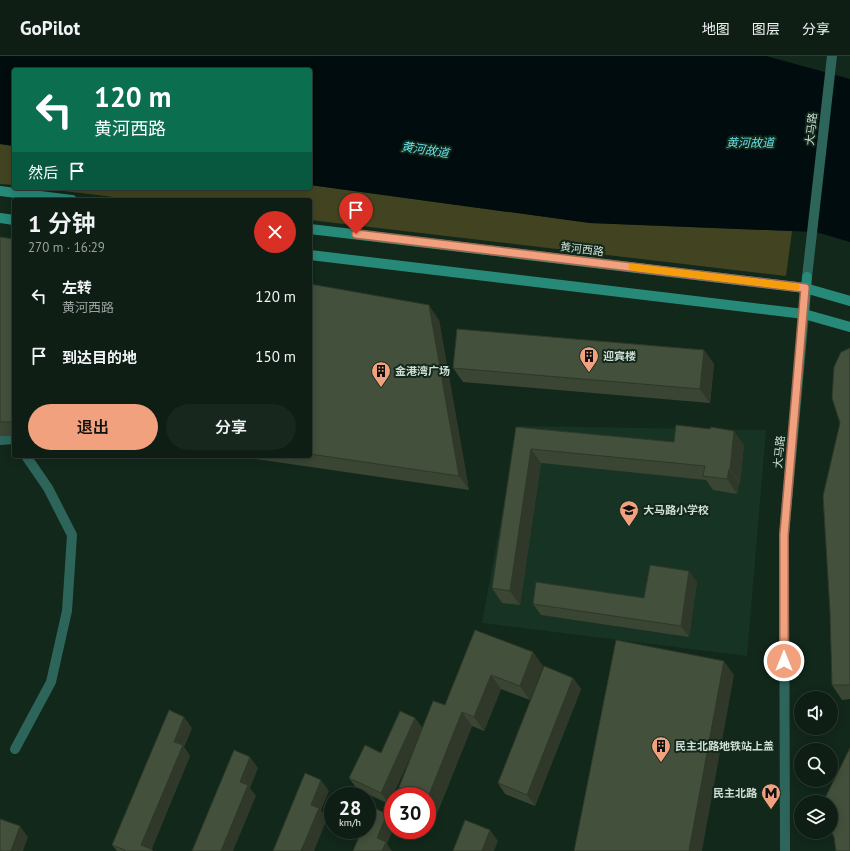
<!DOCTYPE html>
<html lang="zh">
<meta charset="utf-8">
<style>
:root{--surface:#0e1e14;--page:#17271d;--text:#f1f3f6;--muted:#9ba2a0;--line:#2e3c34;--accent:#f1a17d}
body{margin:0;font-family:"PT Sans","Noto Sans SC",sans-serif;background:var(--page);color:var(--text);height:100vh;display:flex;flex-direction:column;font-size:15px;white-space:nowrap}
*{box-sizing:border-box;margin:0}
p{font-size:13px;color:var(--muted)}
.icon{flex:none;width:22px;height:22px;fill:none;stroke:currentColor;stroke-width:2;stroke-linecap:round;stroke-linejoin:round}
.map{position:relative;flex:1;overflow:hidden}
.side{position:absolute;left:12px;top:142px;width:300px;height:260px;display:flex;flex-direction:column;background:var(--surface);border-radius:4px;box-shadow:0 2px 10px #0003,0 0 0 1px var(--line)}
.side>*{flex:none}
.banner{position:absolute;left:12px;top:12px;width:300px;height:122px;border-radius:4px;box-shadow:0 2px 10px #0003,0 0 0 1px var(--line);background:#0b6e4f;color:#fff;overflow:hidden}
.tools{position:absolute;left:794px;top:635px;display:grid;gap:8px}
.tools a{display:grid;place-items:center;width:44px;height:44px;border-radius:50%;background:var(--surface);box-shadow:0 2px 10px #0003,0 0 0 1px var(--line);font-size:20px}
.speed{position:absolute;left:324px;top:731px;display:flex;gap:8px;font-size:20px;font-weight:700;text-align:center}
.speed>*{display:grid;place-content:center;width:52px;height:52px;border-radius:50%;background:var(--surface);box-shadow:0 2px 10px #0003,0 0 0 1px var(--line);line-height:1}
.speed small{font-size:10px;font-weight:400}
.speed .limit{border:6px solid #d22;background:#fff;color:#111}
.pin{position:absolute;display:grid;place-items:center;width:34px;height:34px;color:#fff;margin:-41px -17px;border-radius:50% 50% 50% 0;rotate:-45deg;box-shadow:0 0 4px #0007}
.pin .icon{rotate:45deg}
.me{position:absolute;width:44px;margin:-22px;rotate:0deg;stroke-linejoin:round;filter:drop-shadow(0 0 3px #0008)}
.turn{display:flex;align-items:center;gap:14px;height:84px;padding:0 16px;font-size:18px}
.turn .icon{width:52px;height:52px;stroke-width:2.5}
.turn b{display:block;font-size:28px;line-height:34px}
.then{display:flex;align-items:center;height:38px;padding:0 16px;background:#0003;gap:8px;font-size:15px}
.round{display:grid;place-items:center;flex:none;width:42px;height:42px;border-radius:21px;background:var(--page)}
.summary{display:flex;align-items:center;justify-content:space-between;height:68px;padding:0 16px}
h1{font-size:24px;font-weight:600;line-height:30px}
.button{display:flex;gap:8px;margin-top:auto;padding:8px 16px}
.button a{flex:1;height:46px;border-radius:24px;background:var(--accent);color:#111;font-size:16px;font-weight:600;line-height:46px;text-align:center}
.button a+a{background:var(--page);color:var(--text)}
ul{padding:0;list-style:none}
li{display:flex;align-items:center;gap:12px;height:60px;padding:0 16px}
li div{flex:1}
li b{display:block;font-size:15px}
li em{font-style:normal}
header{display:flex;align-items:center;gap:24px;box-sizing:border-box;height:56px;padding:0 20px;background:var(--surface);border-bottom:1px solid var(--line)}
header strong{font-size:19px}
nav{display:flex;gap:22px;margin-inline-start:auto;font-size:14px}
.map>svg:first-child{display:block}
.built{fill:#173323}
.green{fill:#424421}
.water{fill:#000c0d}
.lines{fill:none;stroke-linecap:round;stroke-linejoin:round}
.street{stroke:#2d655a;stroke-width:10}
.secondary{stroke:#278a79;stroke-width:10}
.wall{fill:#3a4533}
.shaded-wall{fill:#2f3829}
.building{fill:#43503b;stroke:#2f3829}
.route-casing{stroke:#9d6951;stroke-width:10}
.route{stroke:#f1a17d;stroke-width:7}
.slow{stroke:#f59e0b;stroke-width:7}
.labels{text-anchor:middle;stroke-width:4;stroke-linejoin:round;paint-order:stroke}
.street-label{font-size:11px;fill:#d0ded5;stroke:#12281b}
.poi-label{font-size:11px;font-weight:bold;fill:#d0ded5;stroke:#12281b;text-anchor:start}
.water-label{font-size:12px;font-style:italic;fill:#67dee6;stroke:#12281b}
</style>
<header>
<strong>GoPilot</strong>
<nav><a>地图</a><a>图层</a><a>分享</a></nav>
</header>
<div class="map">
<svg width="850" height="795" viewBox="0 0 850 795">
<rect width="100%" height="100%" fill="#12281b"/>
<path class="built" d="M 518,370 L 766,374 L 747,600 L 482,567 Z"/>
<g class="green">
<path d="M 0,88 L 14,90 L 14,129 L 0,128 Z"/>
<path d="M 310,129 L 590,167 L 792,175 L 786,220 L 310,164 L 310,144 L 140,144 L 38,132 L 310,132 Z"/>
</g>
<path class="water" d="M 0,0 L 766,0 L 850,23 L 850,186 L 816,176 L 590,167 L 310,129 L 310,14 L 14,14 L 14,90 L 0,88 Z"/>
<g class="lines">
<g class="street">
<path d="M 807,221 L 832,0"/>
<path d="M 0,384 L 14,383"/>
<path d="M 15,693 L 51,626 L 67,555 L 72,479 L 48,432 L 26,400"/>
<path d="M 785,795 L 784,479 L 804,258"/>
</g>
<g class="secondary">
<path d="M 0,135 L 72,144"/>
<path d="M 0,162 L 14,164"/>
<path d="M 310,173 L 805,232 L 850,245"/>
<path d="M 310,199 L 804,258 L 850,271"/>
<path d="M 804,258 L 807,221"/>
</g>
</g>
<g class="wall">
<path d="M 0,181 L 14,183 L 14,380 L 0,380 Z"/>
<path d="M 310,228 L 439,264 L 469,434 L 235,400 L 310,400 Z"/>
<path d="M 850,292 L 850,643 L 842,644 L 832,629 L 840,367 Z"/>
<path d="M 704,294 L 714,308 L 710,347 L 463,326 L 453,312 Z"/>
<path d="M 516,371 L 674,386 L 744,389 L 740,427 L 739,427 L 737,438 L 713,434 L 706,424 L 541,407 L 520,549 L 502,547 L 492,532 Z"/>
<path d="M 697,526 L 689,581 L 541,559 L 533,548 L 644,542 Z"/>
<path d="M 475,574 L 543,610 L 530,644 L 501,633 L 484,675 L 472,670 L 436,760 L 427,756 L 427,740 L 402,740 L 398,734 L 418,684 L 389,748 L 357,733 L 349,722 L 381,697 L 415,662 L 423,673 L 445,649 Z"/>
<path d="M 573,622 L 581,633 L 535,750 L 505,738 L 498,727 Z"/>
<path d="M 192,672 L 184,691 L 190,700 L 151,794 L 153,795 L 117,795 L 112,789 Z"/>
</g>
<g class="shaded-wall">
<path d="M 429,249 L 439,264 L 469,434 L 459,420 Z"/>
<path d="M 704,294 L 714,308 L 710,347 L 700,333 Z"/>
<path d="M 734,375 L 744,389 L 740,427 L 730,413 Z"/>
<path d="M 531,393 L 541,407 L 520,549 L 510,535 Z"/>
<path d="M 729,413 L 739,427 L 737,438 L 727,423 Z"/>
<path d="M 689,515 L 697,526 L 689,581 L 681,570 Z"/>
<path d="M 533,596 L 543,610 L 530,644 L 520,630 Z"/>
<path d="M 724,605 L 734,619 L 702,795 L 689,795 Z"/>
<path d="M 491,619 L 501,633 L 484,675 L 474,661 Z"/>
<path d="M 573,622 L 581,633 L 535,750 L 527,739 Z"/>
<path d="M 462,656 L 472,670 L 436,760 L 427,746 L 427,744 Z"/>
<path d="M 184,661 L 192,672 L 184,691 L 190,700 L 151,795 L 141,789 L 174,686 Z"/>
<path d="M 415,662 L 423,673 L 389,748 L 381,737 Z"/>
<path d="M 250,701 L 258,712 L 250,732 L 256,740 L 233,795 L 221,795 L 240,726 Z"/>
<path d="M 321,724 L 329,735 L 321,754 L 327,763 L 314,795 L 302,795 L 311,749 Z"/>
<path d="M 387,758 L 393,766 L 393,774 L 387,788 L 392,795 L 382,795 L 377,782 Z"/>
<path d="M 20,770 L 28,781 L 23,795 L 11,795 Z"/>
<path d="M 490,774 L 498,785 L 494,795 L 482,795 Z"/>
</g>
<g class="building">
<path d="M 0,181 L 14,183 L 14,366 L 0,366 Z"/>
<path d="M 310,228 L 429,249 L 459,420 L 310,398 Z"/>
<path d="M 457,273 L 704,294 L 700,333 L 453,312 Z"/>
<path d="M 850,292 L 850,629 L 832,629 L 830,556 L 823,440 L 840,367 L 832,342 L 834,311 L 841,296 Z"/>
<path d="M 676,369 L 710,373 L 711,371 L 734,375 L 730,413 L 729,413 L 727,423 L 703,420 L 705,410 L 531,393 L 510,535 L 492,532 L 516,371 L 674,386 Z"/>
<path d="M 650,509 L 689,515 L 681,570 L 533,548 L 536,526 L 644,542 Z"/>
<path d="M 475,574 L 533,596 L 520,630 L 491,619 L 474,661 L 462,656 L 427,744 L 427,740 L 413,740 L 398,734 L 433,645 L 445,649 Z"/>
<path d="M 616,584 L 724,605 L 689,795 L 574,795 Z"/>
<path d="M 544,610 L 573,622 L 527,739 L 498,727 Z"/>
<path d="M 169,654 L 184,661 L 174,686 L 183,689 L 141,789 L 153,794 L 152,795 L 124,795 L 125,794 L 112,789 Z"/>
<path d="M 400,655 L 415,662 L 381,737 L 349,722 L 365,689 L 381,697 Z"/>
<path d="M 850,692 L 850,795 L 836,795 L 834,781 L 831,775 L 831,746 L 823,746 Z"/>
<path d="M 234,694 L 250,701 L 240,726 L 248,729 L 221,795 L 192,795 Z"/>
<path d="M 305,717 L 321,724 L 311,749 L 319,752 L 301,795 L 273,795 Z"/>
<path d="M 372,751 L 387,758 L 377,782 L 386,786 L 382,795 L 353,795 L 362,774 L 367,774 L 367,762 Z"/>
<path d="M 0,763 L 20,770 L 11,795 L 0,795 Z"/>
<path d="M 465,764 L 490,774 L 482,795 L 453,795 Z"/>
</g>
<g class="lines">
<g class="route-casing">
<path id="route" d="M 356,178 L 805,232 L 784,479 L 784,605"/>
</g>
<use href="#route" class="route"/>
<path class="slow" d="M 632,211 L 796,231"/>
</g>
<defs>
<g id="building-pin" transform="scale(1)"><path d="M0 17L-7.5 6A9.5 9.5 0 1 1 7.5 6Z" fill="#f1a17d" stroke="#12281b"/><path d="M-4-6H4V6H1V3H-1V6H-4ZM-2.5-4.3h1.7v1.8h-1.7ZM.8-4.3h1.7v1.8H.8ZM-2.5-1h1.7V.8h-1.7ZM.8-1h1.7V.8H.8Z" fill="#111"/></g>
<g id="school-pin" transform="scale(1)"><path d="M0 17L-7.5 6A9.5 9.5 0 1 1 7.5 6Z" fill="#f1a17d" stroke="#12281b"/><path d="M0-5L7-2L0 1L-7-2ZM-4 1L0 2.5L4 1V4Q0 6-4 4Z" fill="#111"/></g>
<g id="metro-pin" transform="scale(1)"><path d="M0 17L-7.5 6A9.5 9.5 0 1 1 7.5 6Z" fill="#f1a17d" stroke="#12281b"/><path d="M-5.5 5V-5H-3L0 0L3-5H5.5V5H3V-.5L0 4L-3-.5V5Z" fill="#111"/></g>
</defs>
<g fill-rule="evenodd">
<use href="#building-pin" x="589" y="300"/>
<use href="#building-pin" x="381" y="315"/>
<use href="#school-pin" x="629" y="454"/>
<use href="#building-pin" x="661" y="690"/>
<use href="#metro-pin" x="771" y="737"/>
</g>
<g class="labels">
<g class="street-label">
<text transform="translate(811 73) rotate(-84)" y="4">大马路</text>
<text transform="translate(582 193) rotate(7)" y="4">黄河西路</text>
<text transform="translate(779 396) rotate(-85)" y="4">大马路</text>
</g>
<g class="poi-label">
<text x="603" y="304">迎宾楼</text>
<text x="395" y="319">金港湾广场</text>
<text x="643" y="458">大马路小学校</text>
<text x="675" y="694">民主北路地铁站上盖</text>
<text x="757" y="741" text-anchor="end">民主北路</text>
</g>
<g class="water-label">
<text x="750" y="91">黄河故道</text>
<text transform="translate(425 94) rotate(8)" y="4">黄河故道</text>
</g>
</g>
</svg>
<div class="tools">
<a><svg class="icon" aria-label="sound" viewBox="0 0 24 24"><path d="M4 9h4l5-4v14l-5-4H4zM17 9q2 3 0 6"/></svg></a>
<a><svg class="icon" aria-label="search" viewBox="0 0 24 24"><circle cx="10" cy="10" r="6"/><path d="M15 15l6 6"/></svg></a>
<a><svg class="icon" aria-label="layers" viewBox="0 0 24 24"><path d="M12 4l9 5-9 5-9-5zM3 14l9 5 9-5"/></svg></a>
</div>
<div class="speed"><div>28<small>km/h</small></div><div class="limit">30</div></div>
<div class="pin" style="left:356px;top:178px;background:#d93025"><svg class="icon" aria-label="arrive" viewBox="0 0 24 24"><path d="M6 21V4h12l-3 4 3 4H6"/></svg></div>
<svg class="me" style="left:784px;top:605px" viewBox="-20 -20 40 40"><circle r="17" fill="#f1a17d" stroke="#fff" stroke-width="3"/><path d="M0-11L8 9 0 5-8 9z" fill="#fff"/></svg>
<div class="banner">
<div class="turn"><svg class="icon" aria-label="left" viewBox="0 0 24 24"><path d="M17 20v-9H6M10 6l-5 5 5 5"/></svg><div><b>120 m</b>黄河西路</div></div>
<div class="then">然后<svg class="icon" aria-label="arrive" viewBox="0 0 24 24"><path d="M6 21V4h12l-3 4 3 4H6"/></svg></div>
</div>
<section class="side">
<div class="summary"><div><h1>1 分钟</h1><p>270 m · 16:29</p></div><a class="round" style="background:#d93025;color:#fff"><svg class="icon" aria-label="close" viewBox="0 0 24 24"><path d="M6 6l12 12M18 6L6 18"/></svg></a></div>
<ul>
<li><svg class="icon" aria-label="left" viewBox="0 0 24 24"><path d="M17 20v-9H6M10 6l-5 5 5 5"/></svg><div><b>左转</b><p>黄河西路</p></div><em>120 m</em></li>
<li><svg class="icon" aria-label="arrive" viewBox="0 0 24 24"><path d="M6 21V4h12l-3 4 3 4H6"/></svg><div><b>到达目的地</b></div><em>150 m</em></li>
</ul>
<div class="button"><a>退出</a><a>分享</a></div>
</section>
</div>
